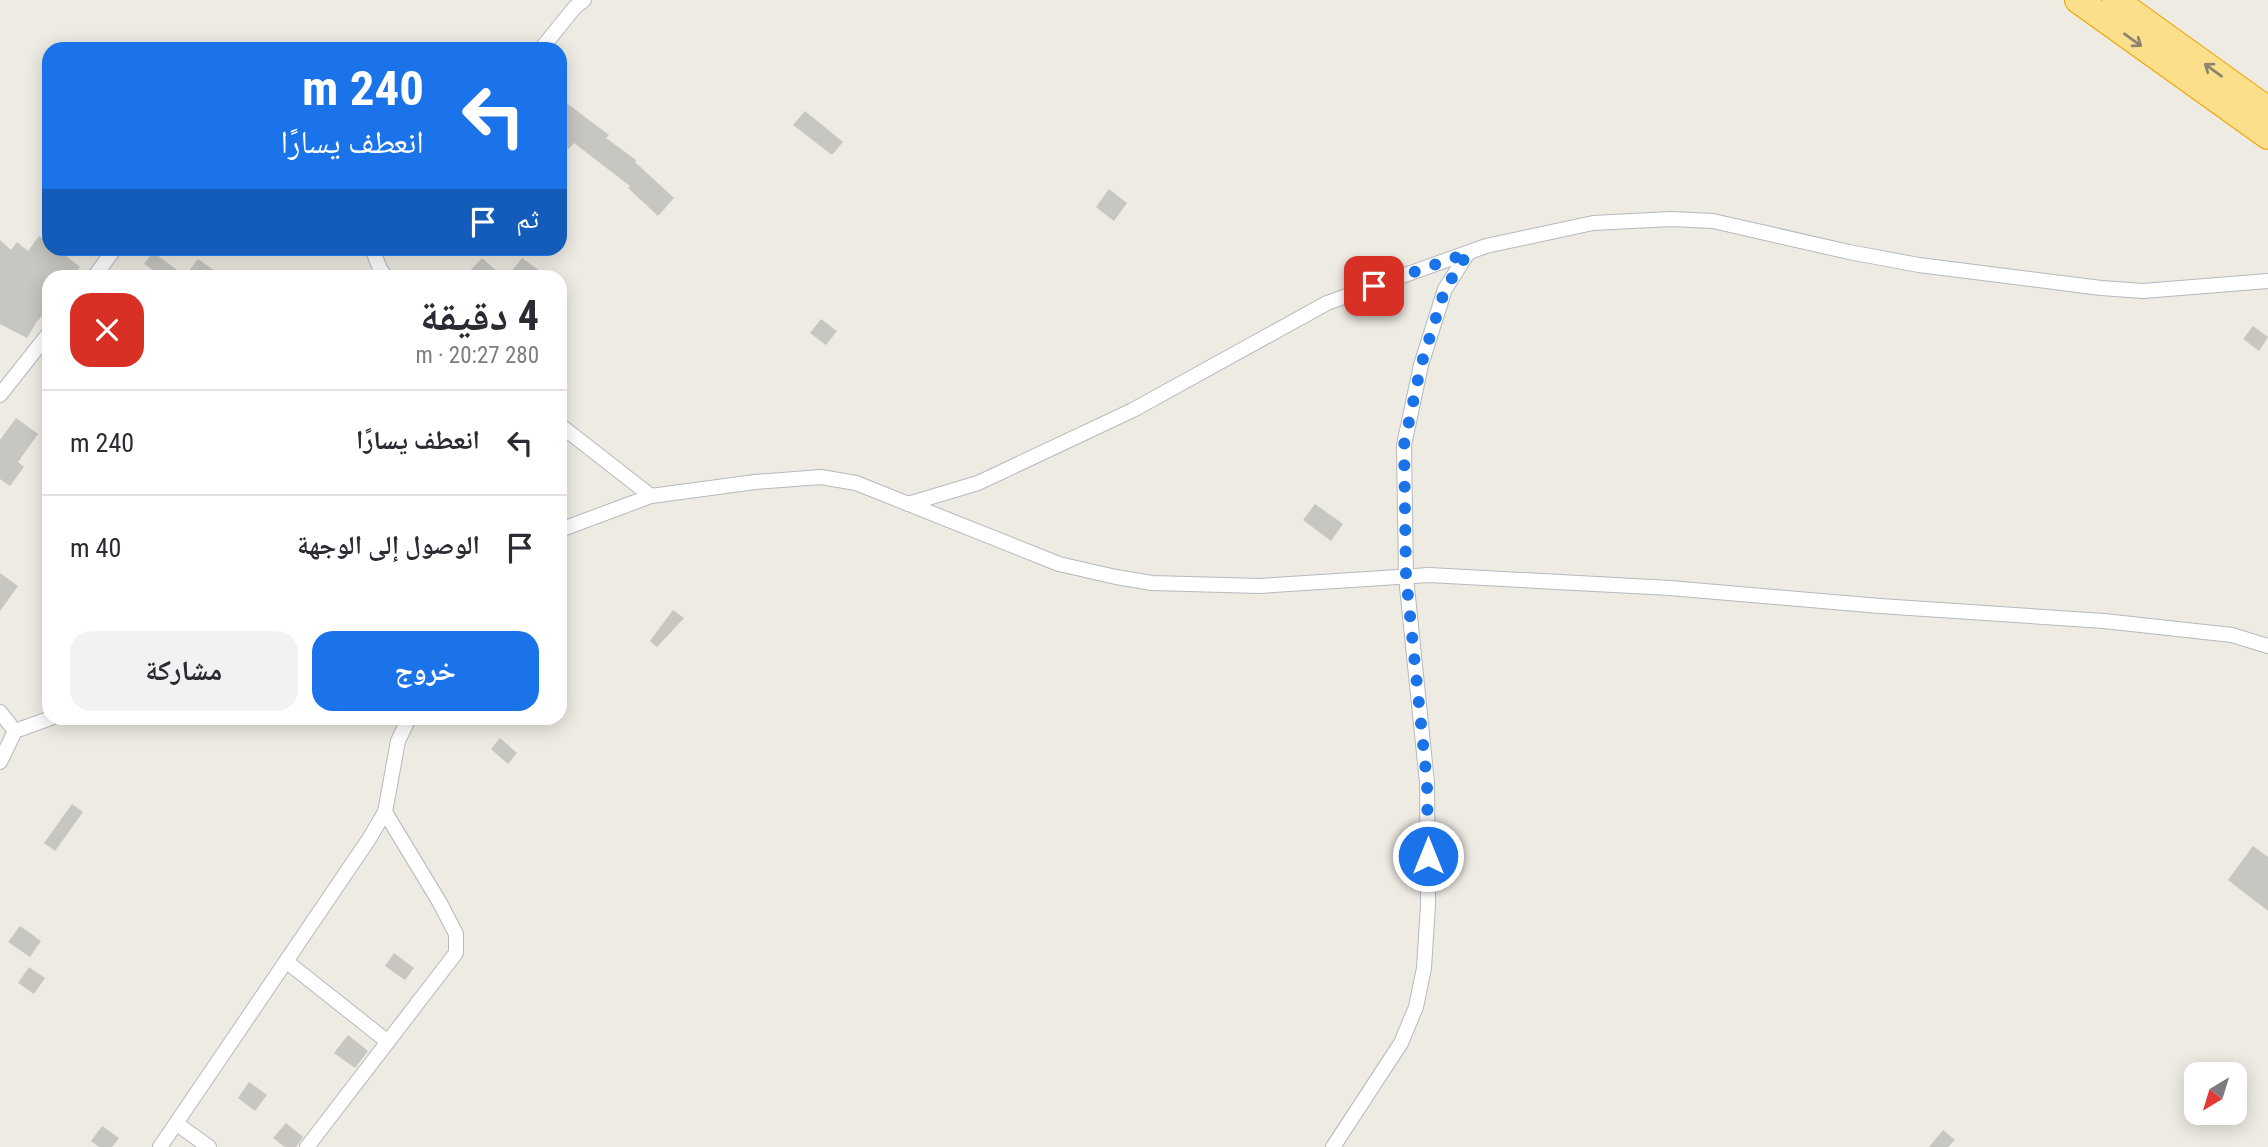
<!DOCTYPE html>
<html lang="ar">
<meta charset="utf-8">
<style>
:root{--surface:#fff;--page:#f2f2f3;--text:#2b2b33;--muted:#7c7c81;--line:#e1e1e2;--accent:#1a73e8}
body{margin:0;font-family:"Roboto Condensed","Noto Naskh Arabic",sans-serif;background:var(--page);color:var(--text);direction:rtl;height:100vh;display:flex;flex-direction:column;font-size:26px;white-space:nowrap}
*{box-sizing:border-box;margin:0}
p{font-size:23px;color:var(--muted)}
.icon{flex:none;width:38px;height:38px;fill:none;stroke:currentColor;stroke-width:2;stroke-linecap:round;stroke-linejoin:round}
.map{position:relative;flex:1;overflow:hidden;direction:ltr}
.drawer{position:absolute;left:42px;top:270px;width:525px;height:455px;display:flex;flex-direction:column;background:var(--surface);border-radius:21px;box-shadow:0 4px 18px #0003;direction:rtl}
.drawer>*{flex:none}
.top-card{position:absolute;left:42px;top:42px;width:525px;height:214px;border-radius:21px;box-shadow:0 4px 18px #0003;direction:rtl;background:#1a73e8;color:#fff;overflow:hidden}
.needle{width:46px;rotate:218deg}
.buttons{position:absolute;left:2184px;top:1062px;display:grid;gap:14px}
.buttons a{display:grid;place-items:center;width:63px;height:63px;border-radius:14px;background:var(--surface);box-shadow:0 4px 18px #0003;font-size:35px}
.pin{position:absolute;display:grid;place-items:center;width:60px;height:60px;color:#fff;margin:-30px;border-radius:14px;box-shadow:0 4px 10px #0006}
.me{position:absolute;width:77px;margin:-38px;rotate:0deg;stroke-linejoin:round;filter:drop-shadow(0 0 5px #0008)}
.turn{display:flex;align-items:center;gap:24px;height:147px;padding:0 28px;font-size:32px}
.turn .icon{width:91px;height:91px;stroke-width:2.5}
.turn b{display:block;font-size:49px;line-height:60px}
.then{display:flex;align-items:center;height:66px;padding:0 28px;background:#0003;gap:14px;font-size:26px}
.round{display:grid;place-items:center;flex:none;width:74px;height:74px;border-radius:21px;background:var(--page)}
.summary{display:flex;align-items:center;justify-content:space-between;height:119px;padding:0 28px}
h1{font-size:42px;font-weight:700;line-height:52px}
.cta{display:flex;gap:14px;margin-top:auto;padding:14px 28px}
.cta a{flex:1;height:80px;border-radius:21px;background:var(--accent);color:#fff;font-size:28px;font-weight:700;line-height:80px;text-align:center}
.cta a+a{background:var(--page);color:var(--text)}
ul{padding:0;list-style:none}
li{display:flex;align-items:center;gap:21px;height:105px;padding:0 28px;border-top:2px solid var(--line)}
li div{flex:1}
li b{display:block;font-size:26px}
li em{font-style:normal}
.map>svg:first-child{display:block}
.building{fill:#c8c6c0}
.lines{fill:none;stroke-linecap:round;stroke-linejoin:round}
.street-casing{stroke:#b5b9bd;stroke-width:16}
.highway-casing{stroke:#efa501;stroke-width:28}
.street{stroke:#fff;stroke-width:14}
.highway{stroke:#fcdf8b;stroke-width:26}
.oneway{stroke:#8b856f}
.route{stroke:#1a73e8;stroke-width:12;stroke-dasharray:0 21.6}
</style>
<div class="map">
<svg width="2268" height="1147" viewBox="0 0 2268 1147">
<rect width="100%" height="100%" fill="#eeebe3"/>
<g class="building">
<path d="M 560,98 L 609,135 L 606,138 L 636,160 L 635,162 L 674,198 L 658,216 L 628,188 L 630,186 L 574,143 L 569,149 L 560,142 Z"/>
<path d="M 805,111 L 843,142 L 832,155 L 793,125 Z"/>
<path d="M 1109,189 L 1127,203 L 1114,221 L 1096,207 Z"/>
<path d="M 39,236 L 49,243 L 49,248 L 56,248 L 80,267 L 73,276 L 49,276 L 49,307 L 36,323 L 27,338 L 0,324 L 0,240 L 11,250 L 17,242 L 28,251 Z"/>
<path d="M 153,252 L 185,276 L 162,276 L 144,264 Z"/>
<path d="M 482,258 L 502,276 L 465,276 Z"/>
<path d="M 522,258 L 547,276 L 508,276 Z"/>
<path d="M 198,259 L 222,276 L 185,276 Z"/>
<path d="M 821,319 L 837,331 L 826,345 L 810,333 Z"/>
<path d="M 2253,326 L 2268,337 L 2259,351 L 2243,339 Z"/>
<path d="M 16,418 L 38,434 L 18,462 L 24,467 L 10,486 L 0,479 L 0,440 Z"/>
<path d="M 1315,504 L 1343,524 L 1331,541 L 1303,520 Z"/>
<path d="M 0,573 L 18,586 L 0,611 Z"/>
<path d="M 673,610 L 684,618 L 657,647 L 650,641 Z"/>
<path d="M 500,738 L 517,753 L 508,764 L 491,749 Z"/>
<path d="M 72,804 L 83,812 L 55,851 L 44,843 Z"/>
<path d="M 2253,846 L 2268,857 L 2268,911 L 2228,880 Z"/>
<path d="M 20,926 L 41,941 L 30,957 L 8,942 Z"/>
<path d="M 394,953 L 414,968 L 405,980 L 385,966 Z"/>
<path d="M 29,967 L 45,978 L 34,994 L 18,983 Z"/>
<path d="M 348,1035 L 368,1051 L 355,1068 L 334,1053 Z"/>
<path d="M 249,1082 L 267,1095 L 255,1111 L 238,1098 Z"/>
<path d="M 286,1123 L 303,1137 L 296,1147 L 285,1147 L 273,1138 Z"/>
<path d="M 102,1126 L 119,1138 L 112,1147 L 99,1147 L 91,1141 Z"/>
<path d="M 1943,1130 L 1955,1140 L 1948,1147 L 1929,1147 Z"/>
</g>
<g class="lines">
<g class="street-casing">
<g id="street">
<path d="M 541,49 L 575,7 L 584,0"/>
<path d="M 372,248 L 380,269 L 385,276"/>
<path d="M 95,276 L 115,248"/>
<path d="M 0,395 L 49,333"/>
<path d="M 560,425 L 651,496"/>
<path d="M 908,504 L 978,483 L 1133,410 L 1327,303 L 1486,246 L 1593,223 L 1671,219 L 1713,221 L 1849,252 L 1919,265 L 2101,288 L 2143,291 L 2268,281"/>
<path d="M 560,530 L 651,496 L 755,482 L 821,477 L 856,483 L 1059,564 L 1116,577 L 1152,583 L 1259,586 L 1429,575 L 1670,588 L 1880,606 L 2104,621 L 2232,635 L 2268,646"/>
<path d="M 0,712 L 15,731"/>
<path d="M 0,762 L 15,731 L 51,718"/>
<path d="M 287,962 L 388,1042"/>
<path d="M 177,1124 L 209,1147"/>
<path d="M 160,1147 L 369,839 L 385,812 L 398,741 L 409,718"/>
<path d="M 307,1147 L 456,953 L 456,934 L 440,903 L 385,812"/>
<path d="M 1333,1147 L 1401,1043 L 1416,1007 L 1424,968 L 1428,905 L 1427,783 L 1406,577 L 1404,445 L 1421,365 L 1445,289 L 1468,253"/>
</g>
</g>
<g class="highway-casing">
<g id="highway">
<path d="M 2078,0 L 2268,136"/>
<path d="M 2115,0 L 2268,110"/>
</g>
</g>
<use href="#street" class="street"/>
<use href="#highway" class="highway"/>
</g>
<defs><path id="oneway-shaft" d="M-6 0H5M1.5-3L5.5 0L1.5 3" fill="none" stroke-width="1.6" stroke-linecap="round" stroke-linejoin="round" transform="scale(1.75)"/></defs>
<g class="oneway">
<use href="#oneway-shaft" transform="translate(2133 40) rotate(36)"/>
<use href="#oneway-shaft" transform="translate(2213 70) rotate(-144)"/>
</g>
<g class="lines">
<path class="route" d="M 1374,286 L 1468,253 L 1445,289 L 1421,365 L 1404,445 L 1406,576 L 1427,783 L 1428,856"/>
</g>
</svg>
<div class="buttons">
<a><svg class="needle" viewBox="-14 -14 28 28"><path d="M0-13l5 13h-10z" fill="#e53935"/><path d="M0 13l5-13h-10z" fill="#7c7c81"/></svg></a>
</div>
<div class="pin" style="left:1374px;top:286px;background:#d93025"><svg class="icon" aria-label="arrive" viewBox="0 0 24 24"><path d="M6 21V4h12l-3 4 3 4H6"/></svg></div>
<svg class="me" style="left:1428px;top:856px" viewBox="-20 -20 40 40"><circle r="17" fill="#1a73e8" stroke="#fff" stroke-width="3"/><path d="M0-11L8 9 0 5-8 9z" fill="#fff"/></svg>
<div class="top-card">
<div class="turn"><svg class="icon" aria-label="left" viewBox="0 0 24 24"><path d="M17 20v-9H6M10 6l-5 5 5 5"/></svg><div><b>240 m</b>انعطف يسارًا</div></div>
<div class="then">ثم<svg class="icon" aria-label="arrive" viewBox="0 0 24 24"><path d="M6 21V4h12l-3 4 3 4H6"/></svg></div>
</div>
<section class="drawer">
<div class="summary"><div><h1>4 دقيقة</h1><p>280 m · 20:27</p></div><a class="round" style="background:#d93025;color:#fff"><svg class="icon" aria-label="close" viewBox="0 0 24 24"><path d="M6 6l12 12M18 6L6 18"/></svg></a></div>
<ul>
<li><svg class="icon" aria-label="left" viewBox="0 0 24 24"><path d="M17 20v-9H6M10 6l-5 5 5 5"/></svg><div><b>انعطف يسارًا</b></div><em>240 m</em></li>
<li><svg class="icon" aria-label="arrive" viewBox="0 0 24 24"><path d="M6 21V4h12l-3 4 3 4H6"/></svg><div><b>الوصول إلى الوجهة</b></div><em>40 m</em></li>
</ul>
<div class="cta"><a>خروج</a><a>مشاركة</a></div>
</section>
</div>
